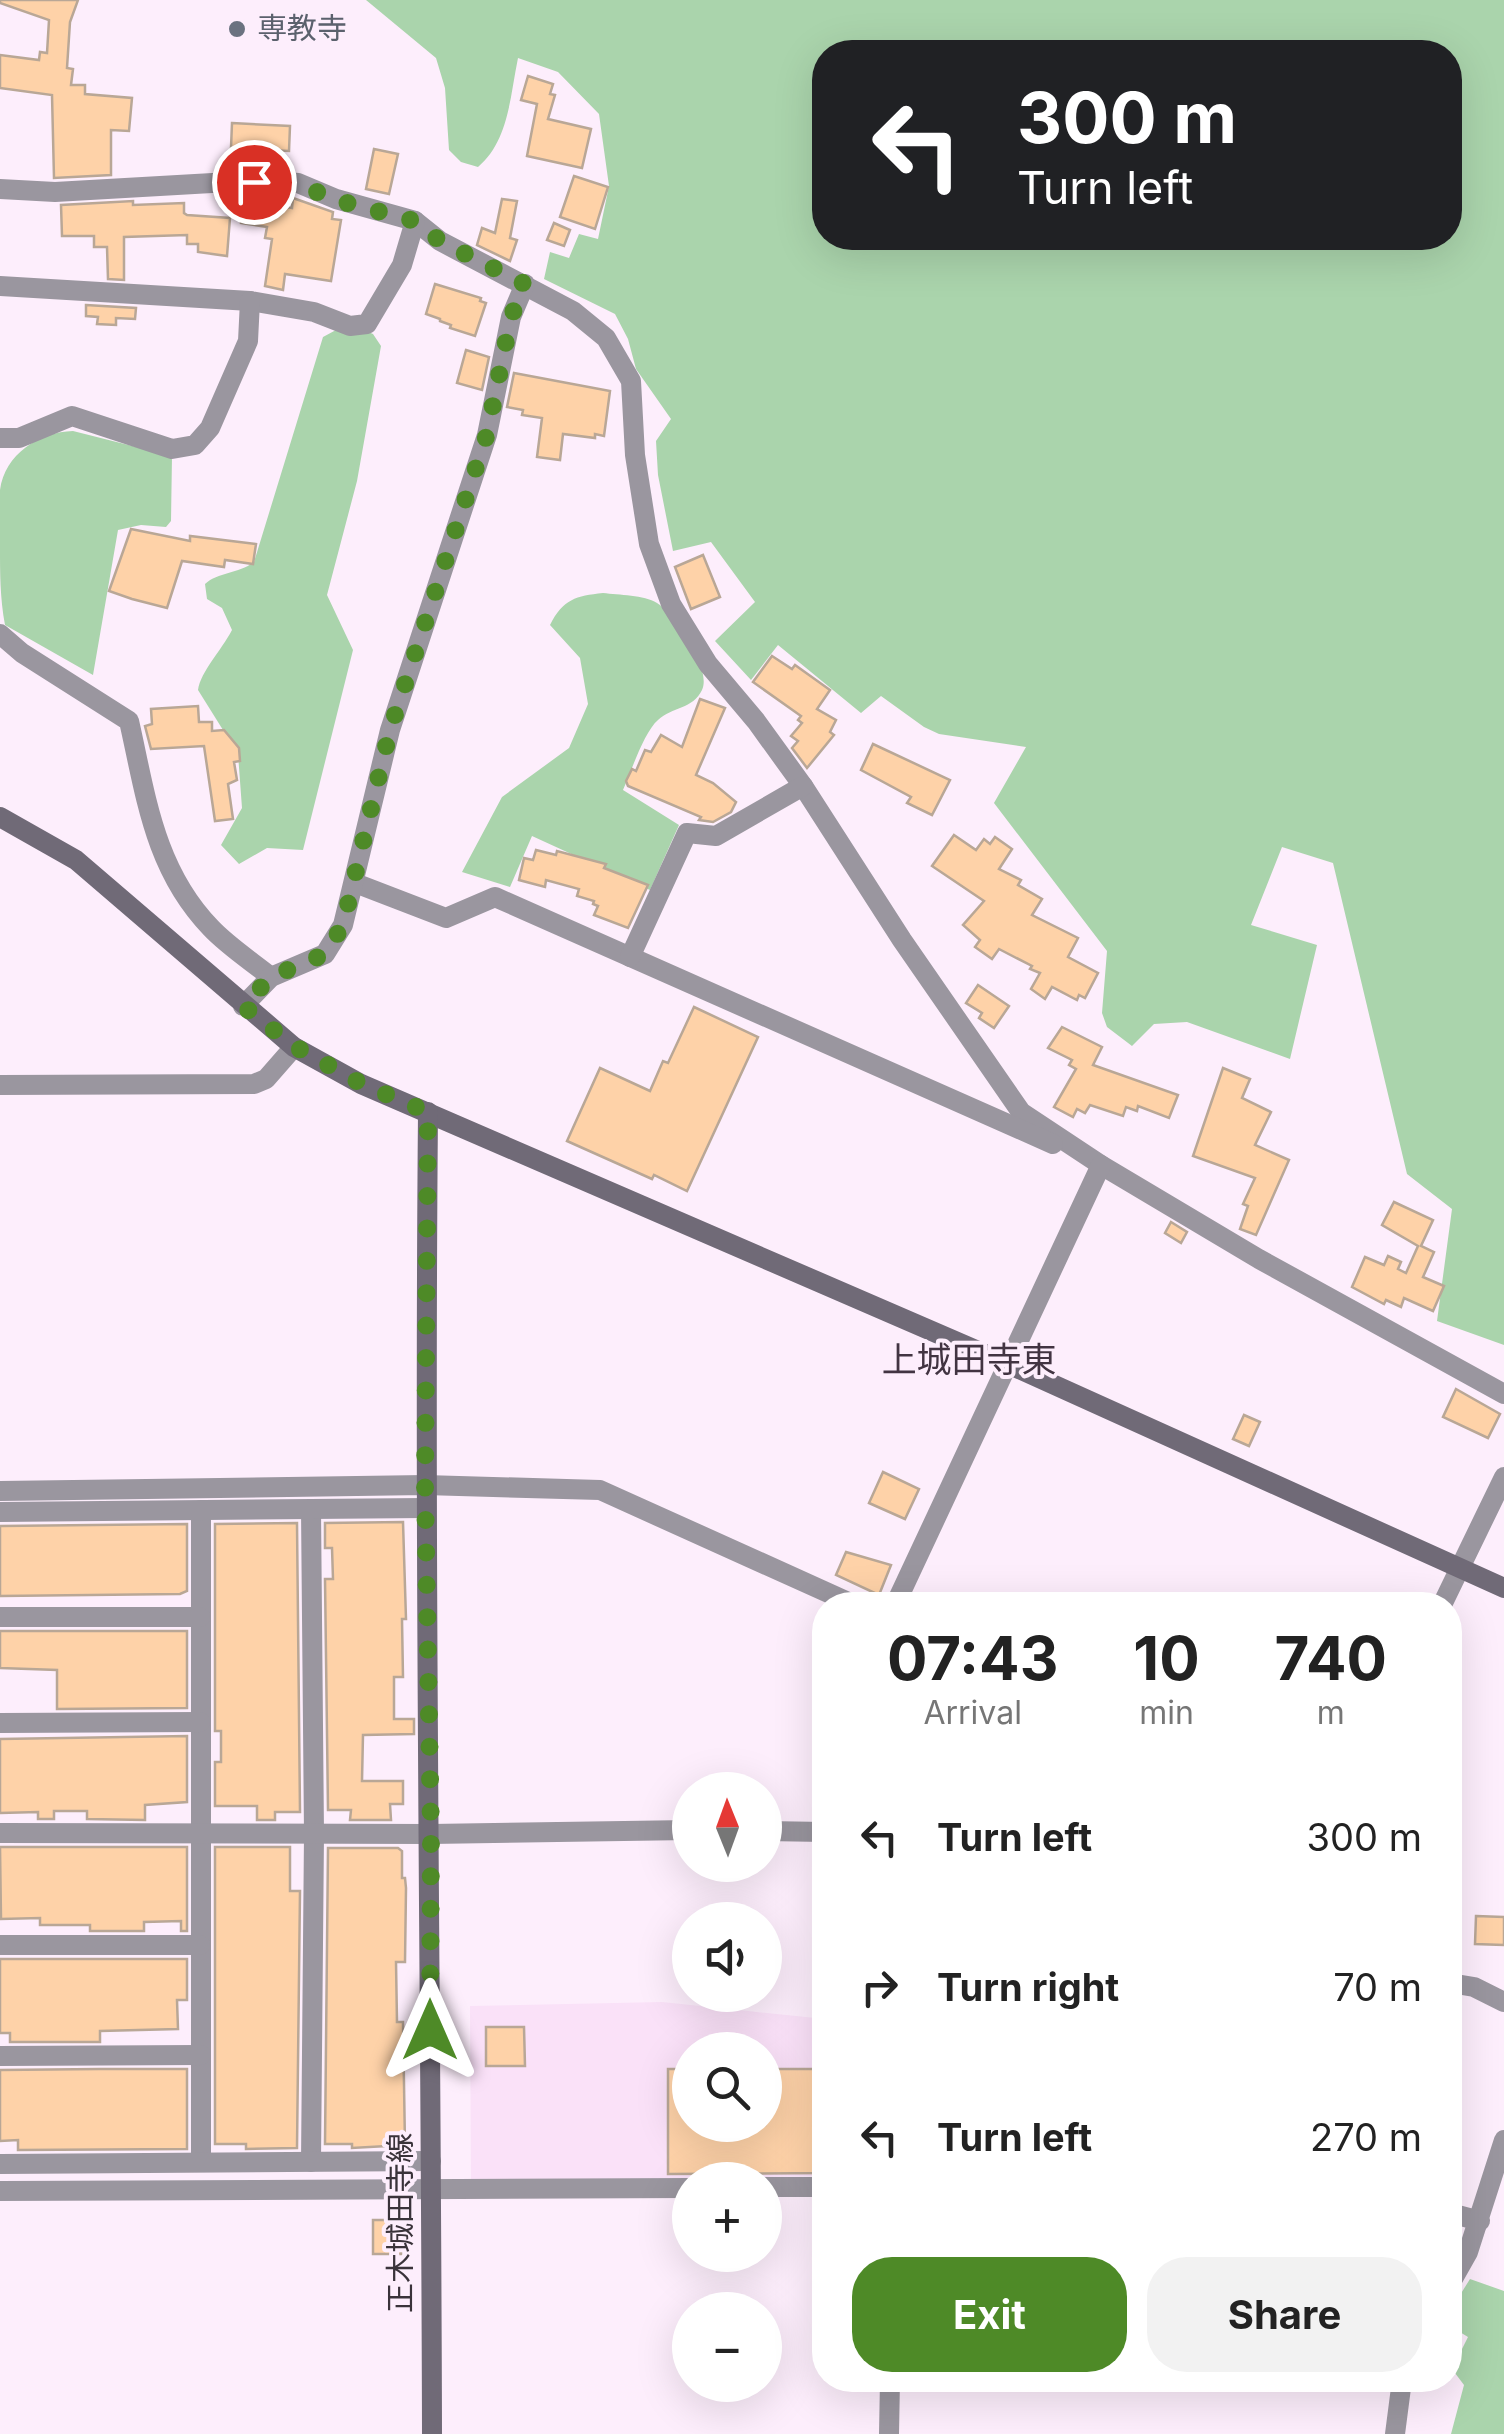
<!DOCTYPE html>
<meta charset="utf-8">
<style>
:root{--surface:#fff;--page:#f2f2f2;--text:#222;--muted:#767676;--accent:#4e8a27}
body{margin:0;font-family:Inter,"Noto Sans JP",sans-serif;background:var(--page);color:var(--text);height:100vh;display:flex;flex-direction:column;font-size:38px;white-space:nowrap}
*{box-sizing:border-box;margin:0}
p{font-size:32px;color:var(--muted)}
.icon{flex:none;width:55px;height:55px;fill:none;stroke:currentColor;stroke-width:2;stroke-linecap:round;stroke-linejoin:round}
.map{position:relative;flex:1;overflow:hidden}
.side{position:absolute;left:812px;top:1592px;width:650px;height:800px;display:flex;flex-direction:column;background:var(--surface);border-radius:40px;box-shadow:0 10px 40px #0002}
.side>*{flex:none}
.banner{position:absolute;left:812px;top:40px;width:650px;height:210px;border-radius:40px;box-shadow:0 10px 40px #0002;background:#202124;color:#fff;overflow:hidden}
.needle{width:65px;rotate:359deg}
.fabs{position:absolute;left:672px;top:1772px;display:grid;gap:20px}
.fabs a{display:grid;place-items:center;width:110px;height:110px;border-radius:50%;background:var(--surface);box-shadow:0 10px 40px #0002;font-size:50px}
.pin{position:absolute;display:grid;place-items:center;width:85px;height:85px;color:#fff;margin:-42px;border:5px solid #fff;border-radius:50%;box-shadow:0 2px 10px #0007}
.me{position:absolute;width:110px;margin:-55px;rotate:0deg;stroke-linejoin:round;filter:drop-shadow(0 0 8px #0008)}
.turn{display:flex;align-items:center;gap:35px;height:210px;padding:0 40px;font-size:45px}
.turn .icon{width:130px;height:130px;stroke-width:2.5}
.turn b{display:block;font-size:70px;line-height:85px}
.eta{display:flex;justify-content:space-evenly;align-items:center;height:170px;text-align:center}
.eta b{font-size:60px;font-weight:700;line-height:70px}
.button{display:flex;gap:20px;margin-top:auto;padding:20px 40px}
.button a{flex:1;height:115px;border-radius:40px;background:var(--accent);color:#fff;font-size:40px;font-weight:700;line-height:115px;text-align:center}
.button a+a{background:var(--page);color:var(--text)}
ul{padding:0;list-style:none}
li{display:flex;align-items:center;gap:30px;height:150px;padding:0 40px}
li div{flex:1}
li b{display:block;font-size:38px}
li em{font-style:normal}
.map>svg:first-child{display:block}
.built{fill:#fae1f8;fill-rule:evenodd}
.green{fill:#aad4ac;fill-rule:evenodd}
.building{fill:#fed2a8;stroke:#b9a796;stroke-width:2.5}
.lines{fill:none;stroke-linecap:round;stroke-linejoin:round}
.street{stroke:#9a969f;stroke-width:20}
.secondary{stroke:#706a77;stroke-width:20}
.route{stroke:#4e8a27;stroke-width:18;stroke-dasharray:0 32.4}
.worship-dot{fill:#6b7280;stroke:#fdeefc;stroke-width:4}
.labels{text-anchor:middle;stroke-width:8;stroke-linejoin:round;paint-order:stroke}
.worship-label{font-size:30px;fill:#5b616d;stroke:#fdeefc;text-anchor:start}
.street-label{font-size:30px;fill:#3a333a;stroke:#fdeefc}
.quarter-label{font-size:35px;fill:#423442;stroke:#fdeefc}
</style>
<div class="map">
<svg width="1504" height="2434" viewBox="0 0 1504 2434">
<rect width="100%" height="100%" fill="#fdeefc"/>
<path class="built" d="M 662,2002 L 825,2019 L 825,2176 L 471,2182 L 470,2006 ZM 690,2050 L 765,2050 L 765,2125 L 690,2125 Z"/>
<g class="green">
<path d="M 366,0 L 1504,0 L 1504,1345 L 1437,1321 L 1452,1209 L 1407,1174 L 1333,863 L 1282,847 L 1251,925 L 1317,945 L 1290,1059 L 1187,1022 L 1154,1024 L 1132,1046 L 1107,1027 L 1102,1013 L 1107,951 L 994,803 L 1026,747 L 939,734 L 924,727 L 881,696 L 861,713 L 778,645 L 751,680 L 715,641 L 755,602 L 711,542 L 673,551 L 658,475 L 656,441 L 671,419 L 636,369 L 628,339 L 615,314 L 544,279 L 550,252 L 569,258 L 579,234 L 598,239 L 609,186 L 599,114 L 558,72 L 518,58 C 510,96 509,141 478,167 L 461,162 L 449,150 L 445,88 L 436,58 ZM 825,52 L 1450,52 L 1450,238 L 825,238 Z"/>
<path d="M 360,328 L 373,334 L 381,346 L 357,481 L 327,595 L 353,650 L 303,850 L 267,848 L 239,864 L 221,845 L 242,808 L 238,754 L 198,690 C 201,671 221,651 232,630 L 222,608 L 207,599 L 205,584 C 218,572 238,574 254,562 L 323,337 L 336,330 Z"/>
<path d="M 73,431 L 172,456 L 171,521 L 166,527 L 141,525 L 118,530 L 93,675 L 5,625 C 0,598 0,573 0,546 C 0,528 0,508 0,490 C 5,454 39,432 73,431 Z"/>
<path d="M 603,593 C 619,595 644,595 657,603 C 676,615 712,669 702,690 C 693,709 672,707 658,720 C 644,732 631,772 623,790 L 679,825 L 650,890 L 532,836 L 510,887 L 462,872 L 502,797 L 569,748 L 588,704 L 580,658 L 550,625 C 563,599 576,596 603,593 Z"/>
<path d="M 1470,2279 L 1504,2291 L 1504,2434 L 1451,2434 L 1464,2385 L 1452,2369 L 1468,2337 L 1450,2326 L 1450,2311 Z"/>
</g>
<g class="building">
<path d="M 0,0 L 78,0 L 70,22 L 67,68 L 73,69 L 71,85 L 85,85 L 85,94 L 132,98 L 129,131 L 111,130 L 111,175 L 54,178 L 52,95 L 0,88 L 0,55 L 39,60 L 40,52 L 47,53 L 49,20 L 0,3 Z"/>
<path d="M 528,76 L 553,84 L 550,94 L 555,95 L 548,119 L 591,129 L 582,168 L 527,156 L 537,104 L 521,100 Z"/>
<path d="M 232,123 L 290,126 L 289,151 L 231,148 Z"/>
<path d="M 374,149 L 398,154 L 389,194 L 366,189 Z"/>
<path d="M 574,176 L 608,187 L 595,229 L 560,217 Z"/>
<path d="M 293,198 L 333,212 L 332,219 L 341,220 L 331,281 L 285,274 L 283,290 L 265,286 L 272,239 L 265,238 L 267,227 L 241,223 L 243,207 L 269,210 L 270,204 L 292,208 Z"/>
<path d="M 502,199 L 517,201 L 510,238 L 517,240 L 510,261 L 477,245 L 482,228 L 495,233 Z"/>
<path d="M 133,201 L 133,205 L 184,203 L 184,213 L 187,215 L 230,218 L 227,256 L 198,252 L 198,244 L 187,244 L 187,235 L 124,237 L 124,280 L 108,279 L 107,247 L 94,247 L 94,236 L 62,236 L 61,205 Z"/>
<path d="M 554,223 L 570,230 L 564,246 L 547,240 Z"/>
<path d="M 435,284 L 481,298 L 480,301 L 486,303 L 475,336 L 450,328 L 451,325 L 440,321 L 440,319 L 426,314 Z"/>
<path d="M 86,305 L 136,308 L 135,319 L 116,318 L 116,325 L 97,324 L 98,317 L 86,316 Z"/>
<path d="M 466,350 L 489,357 L 482,390 L 457,383 Z"/>
<path d="M 514,373 L 610,391 L 604,436 L 595,434 L 595,438 L 563,434 L 560,460 L 537,457 L 542,418 L 522,415 L 523,410 L 507,407 Z"/>
<path d="M 131,529 L 190,541 L 190,536 L 256,544 L 253,564 L 225,560 L 224,567 L 182,561 L 167,608 L 132,599 L 109,591 Z"/>
<path d="M 703,555 L 720,597 L 691,609 L 675,567 Z"/>
<path d="M 772,656 L 792,669 L 795,665 L 830,690 L 817,709 L 836,720 L 830,732 L 834,735 L 807,768 L 792,748 L 798,741 L 791,736 L 802,723 L 798,720 L 801,716 L 753,682 Z"/>
<path d="M 700,699 L 725,708 L 696,775 L 713,783 L 736,802 L 731,812 L 713,822 L 699,820 L 701,817 L 628,786 L 626,781 L 632,769 L 636,771 L 645,750 L 651,752 L 661,735 L 682,747 Z"/>
<path d="M 198,706 L 199,722 L 212,722 L 212,731 L 224,730 L 239,748 L 240,761 L 234,762 L 237,780 L 228,784 L 233,819 L 215,821 L 204,746 L 151,749 L 145,726 L 152,724 L 151,709 Z"/>
<path d="M 873,744 L 950,780 L 932,815 L 907,803 L 911,797 L 861,770 Z"/>
<path d="M 954,835 L 976,850 L 984,839 L 990,844 L 995,837 L 1012,849 L 999,869 L 1021,880 L 1018,885 L 1042,899 L 1032,915 L 1078,938 L 1068,957 L 1098,973 L 1085,998 L 1079,995 L 1077,1000 L 1052,987 L 1045,999 L 1031,989 L 1040,973 L 1030,969 L 1032,966 L 999,949 L 992,959 L 975,947 L 980,940 L 963,925 L 984,901 L 932,866 Z"/>
<path d="M 536,850 L 556,855 L 557,851 L 606,864 L 604,868 L 648,885 L 628,928 L 594,915 L 598,906 L 593,904 L 594,901 L 577,896 L 579,889 L 546,880 L 545,887 L 519,880 L 524,858 L 533,860 Z"/>
<path d="M 978,985 L 1009,1006 L 994,1028 L 979,1018 L 982,1013 L 966,1003 Z"/>
<path d="M 694,1007 L 758,1037 L 687,1191 L 654,1175 L 652,1179 L 567,1141 L 600,1068 L 650,1091 L 663,1061 L 668,1063 Z"/>
<path d="M 1062,1027 L 1102,1047 L 1093,1065 L 1178,1095 L 1169,1118 L 1138,1106 L 1137,1111 L 1126,1107 L 1123,1116 L 1090,1105 L 1085,1113 L 1077,1109 L 1073,1117 L 1054,1107 L 1076,1069 L 1069,1065 L 1072,1060 L 1048,1048 Z"/>
<path d="M 1223,1068 L 1250,1079 L 1242,1098 L 1271,1112 L 1255,1145 L 1289,1160 L 1256,1235 L 1240,1229 L 1248,1206 L 1243,1204 L 1255,1178 L 1193,1156 Z"/>
<path d="M 1394,1202 L 1433,1220 L 1421,1246 L 1434,1252 L 1423,1277 L 1444,1286 L 1433,1311 L 1404,1298 L 1401,1307 L 1386,1300 L 1384,1304 L 1352,1287 L 1365,1257 L 1384,1265 L 1388,1256 L 1401,1262 L 1398,1269 L 1406,1273 L 1418,1246 L 1382,1225 Z"/>
<path d="M 1171,1222 L 1187,1232 L 1181,1243 L 1165,1233 Z"/>
<path d="M 1456,1389 L 1500,1414 L 1488,1438 L 1443,1417 Z"/>
<path d="M 1244,1415 L 1260,1422 L 1249,1446 L 1233,1439 Z"/>
<path d="M 883,1472 L 919,1489 L 905,1519 L 869,1503 Z"/>
<path d="M 403,1522 L 406,1619 L 402,1619 L 403,1677 L 394,1677 L 394,1719 L 414,1719 L 414,1734 L 363,1735 L 362,1781 L 403,1781 L 403,1804 L 390,1804 L 391,1820 L 350,1820 L 351,1810 L 328,1810 L 325,1579 L 333,1579 L 332,1548 L 325,1548 L 325,1523 Z"/>
<path d="M 297,1523 L 300,1812 L 275,1812 L 275,1820 L 257,1820 L 257,1806 L 215,1806 L 215,1762 L 221,1762 L 221,1731 L 215,1731 L 215,1524 Z"/>
<path d="M 187,1524 L 187,1591 L 180,1594 L 0,1596 L 0,1526 Z"/>
<path d="M 846,1552 L 891,1565 L 879,1595 L 836,1575 Z"/>
<path d="M 0,1631 L 187,1631 L 187,1708 L 57,1709 L 57,1670 L 0,1668 Z"/>
<path d="M 187,1736 L 187,1802 L 145,1805 L 145,1820 L 87,1819 L 87,1811 L 54,1811 L 54,1819 L 38,1819 L 38,1812 L 0,1813 L 0,1739 Z"/>
<path d="M 0,1847 L 187,1847 L 187,1931 L 181,1931 L 181,1921 L 144,1922 L 144,1931 L 90,1931 L 90,1925 L 40,1925 L 40,1918 L 1,1919 Z"/>
<path d="M 215,1847 L 290,1847 L 290,1891 L 300,1891 L 297,2148 L 246,2149 L 246,2144 L 215,2144 Z"/>
<path d="M 328,1848 L 398,1848 L 402,1851 L 402,1878 L 405,1878 L 406,1888 L 405,1962 L 396,1962 L 397,2022 L 403,2022 L 405,2145 L 352,2148 L 352,2144 L 325,2144 Z"/>
<path d="M 1476,1916 L 1504,1917 L 1504,1945 L 1475,1944 Z"/>
<path d="M 0,1959 L 187,1959 L 187,2000 L 177,2000 L 178,2029 L 100,2031 L 100,2042 L 10,2042 L 10,2033 L 0,2033 Z"/>
<path d="M 486,2027 L 524,2027 L 525,2066 L 486,2066 Z"/>
<path d="M 100,2069 L 187,2069 L 187,2149 L 18,2150 L 18,2140 L 0,2141 L 0,2070 Z"/>
<path d="M 668,2069 L 690,2069 L 690,2125 L 765,2125 L 765,2069 L 825,2069 L 825,2173 L 668,2174 Z"/>
<rect x="373" y="2220" width="28" height="34"/>
</g>
<g class="lines">
<g class="street">
<path d="M 0,189 L 55,192 L 264,180 L 298,183 L 336,199 L 415,221 L 440,241 L 573,311 L 606,338 L 631,381 L 635,455 L 649,544 L 671,604 L 708,664 L 756,721 L 803,786 L 902,940 L 1021,1112 L 1101,1165 L 1259,1259 L 1504,1394"/>
<path d="M 0,286 L 250,301 L 314,312 L 350,326 L 367,324 L 402,265 L 415,221"/>
<path d="M 0,438 L 19,438 L 72,416 L 172,449 L 195,445 L 210,428 L 248,341 L 250,301"/>
<path d="M 0,634 L 22,653 L 129,721 C 146,796 154,869 211,928 C 228,946 251,961 271,977"/>
<path d="M 355,883 L 446,918 L 495,897 L 1053,1144"/>
<path d="M 630,957 L 687,833 L 716,836 L 803,786"/>
<path d="M 243,1006 L 271,977 L 325,954 L 343,925 L 390,730 L 487,435 L 511,317 L 525,284"/>
<path d="M 0,1085 L 254,1084 L 266,1079 L 294,1047"/>
<path d="M 0,1491 L 425,1485 L 600,1490 L 855,1605"/>
<path d="M 311,1509 L 314,1834 L 311,2162"/>
<path d="M 201,1510 L 201,2162"/>
<path d="M 0,1512 L 425,1508"/>
<path d="M 895,1605 L 1101,1165"/>
<path d="M 1442,1605 L 1504,1477"/>
<path d="M 0,1617 L 200,1617"/>
<path d="M 0,1723 L 200,1722"/>
<path d="M 765,1831 L 825,1832"/>
<path d="M 0,1833 L 431,1834 L 690,1830"/>
<path d="M 0,1945 L 200,1945"/>
<path d="M 1450,1983 L 1474,1987 L 1504,2002"/>
<path d="M 0,2056 L 201,2055"/>
<path d="M 0,2164 L 431,2161"/>
<path d="M 765,2187 L 825,2187"/>
<path d="M 0,2191 L 690,2188"/>
<path d="M 1450,2213 L 1480,2221"/>
<path d="M 1450,2284 L 1468,2252 L 1504,2140"/>
<path d="M 889,2434 L 890,2380"/>
<path d="M 1395,2434 L 1402,2380"/>
</g>
<g class="secondary">
<path d="M 0,817 L 76,860 L 294,1047 L 361,1084 L 1008,1364 L 1504,1588"/>
<path d="M 428,1112 C 424,1553 431,1993 432,2434"/>
</g>
</g>
<g class="lines">
<path class="route" d="M 254,182 L 298,184 L 336,200 L 415,221 L 440,241 L 525,284 L 511,317 L 487,434 L 390,730 L 343,925 L 325,954 L 271,977 L 243,1006 L 294,1046 L 362,1084 L 428,1112 L 425,1485 L 431,1834 L 430,2030"/>
</g>
<circle class="worship-dot" cx="237" cy="29" r="10"/>
<g class="labels">
<g class="worship-label">
<text x="257" y="39">専教寺</text>
</g>
<g class="street-label">
<text transform="translate(401 2223) rotate(-90)" y="10">正木城田寺線</text>
</g>
<g class="quarter-label">
<text x="969" y="1372">上城田寺東</text>
</g>
</g>
</svg>
<div class="fabs">
<a><svg class="needle" viewBox="-14 -14 28 28"><path d="M0-13l5 13h-10z" fill="#e53935"/><path d="M0 13l5-13h-10z" fill="#767676"/></svg></a>
<a><svg class="icon" aria-label="sound" viewBox="0 0 24 24"><path d="M4 9h4l5-4v14l-5-4H4zM17 9q2 3 0 6"/></svg></a>
<a><svg class="icon" aria-label="search" viewBox="0 0 24 24"><circle cx="10" cy="10" r="6"/><path d="M15 15l6 6"/></svg></a>
<a>+</a>
<a>−</a>
</div>
<div class="pin" style="left:254px;top:182px;background:#d93025"><svg class="icon" aria-label="arrive" viewBox="0 0 24 24"><path d="M6 21V4h12l-3 4 3 4H6"/></svg></div>
<svg class="me" style="left:430px;top:2030px" viewBox="-20 -20 40 40"><path d="M0-17L14 15 0 8-14 15z" fill="#4e8a27" stroke="#fff" stroke-width="4"/></svg>
<div class="banner">
<div class="turn"><svg class="icon" aria-label="left" viewBox="0 0 24 24"><path d="M17 20v-9H6M10 6l-5 5 5 5"/></svg><div><b>300 m</b>Turn left</div></div>
</div>
<section class="side">
<div class="eta">
<div><b>07:43</b><p>Arrival</p></div>
<div><b>10</b><p>min</p></div>
<div><b>740</b><p>m</p></div>
</div>
<ul>
<li><svg class="icon" aria-label="left" viewBox="0 0 24 24"><path d="M17 20v-9H6M10 6l-5 5 5 5"/></svg><div><b>Turn left</b></div><em>300 m</em></li>
<li><svg class="icon" aria-label="right" viewBox="0 0 24 24"><path d="M7 20v-9h11M14 6l5 5-5 5"/></svg><div><b>Turn right</b></div><em>70 m</em></li>
<li><svg class="icon" aria-label="left" viewBox="0 0 24 24"><path d="M17 20v-9H6M10 6l-5 5 5 5"/></svg><div><b>Turn left</b></div><em>270 m</em></li>
</ul>
<div class="button"><a>Exit</a><a>Share</a></div>
</section>
</div>
